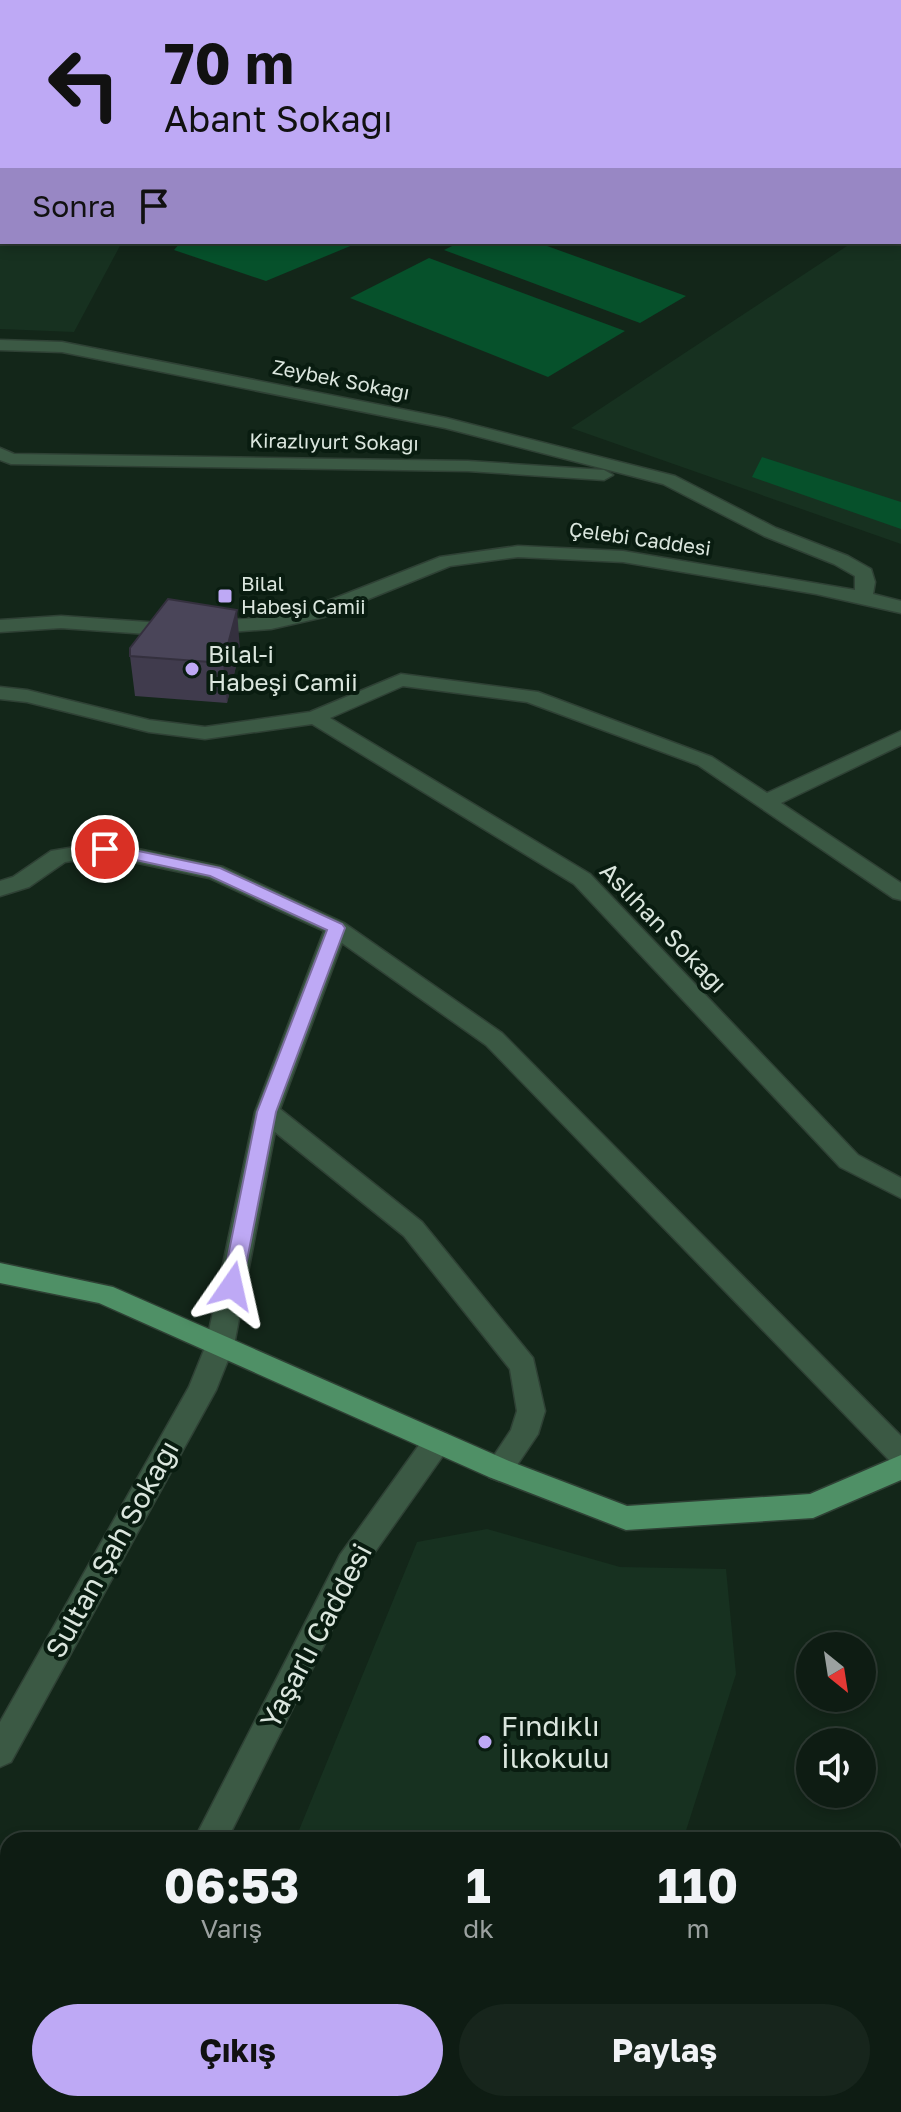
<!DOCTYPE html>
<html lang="tr">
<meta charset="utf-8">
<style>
:root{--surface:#0e1c13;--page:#17251c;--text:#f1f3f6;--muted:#9ba1a0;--line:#2e3a33;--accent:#bea9f5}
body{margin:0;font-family:"Golos Text",sans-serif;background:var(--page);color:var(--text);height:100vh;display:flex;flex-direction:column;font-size:30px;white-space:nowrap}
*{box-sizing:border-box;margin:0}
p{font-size:26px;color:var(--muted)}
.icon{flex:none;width:44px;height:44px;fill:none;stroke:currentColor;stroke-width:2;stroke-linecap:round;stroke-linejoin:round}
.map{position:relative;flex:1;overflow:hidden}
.drawer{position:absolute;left:0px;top:1832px;width:902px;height:280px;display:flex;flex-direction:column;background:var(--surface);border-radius:24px 24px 0 0;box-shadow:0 4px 12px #0003,0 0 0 2px var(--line)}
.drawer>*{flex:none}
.guide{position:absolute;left:0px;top:0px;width:902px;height:244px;box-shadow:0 4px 12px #0003,0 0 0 2px var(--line);background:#bea9f5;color:#111;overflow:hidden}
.needle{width:52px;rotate:150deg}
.fabs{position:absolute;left:796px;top:1632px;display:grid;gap:16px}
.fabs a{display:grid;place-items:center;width:80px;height:80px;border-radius:50%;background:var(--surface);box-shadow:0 4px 12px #0003,0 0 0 2px var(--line);font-size:40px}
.pin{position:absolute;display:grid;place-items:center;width:68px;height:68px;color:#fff;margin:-34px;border:4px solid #fff;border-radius:50%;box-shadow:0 2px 8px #0007}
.me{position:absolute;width:88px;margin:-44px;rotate:11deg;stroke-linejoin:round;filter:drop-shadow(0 0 6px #0008)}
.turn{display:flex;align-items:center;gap:28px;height:168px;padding:0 32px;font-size:36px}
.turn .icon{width:104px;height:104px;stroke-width:2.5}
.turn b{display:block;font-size:56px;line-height:68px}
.then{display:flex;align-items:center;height:76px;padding:0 32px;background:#0003;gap:16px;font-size:30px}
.eta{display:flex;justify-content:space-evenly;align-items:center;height:136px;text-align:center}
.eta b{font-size:48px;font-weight:700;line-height:56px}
.button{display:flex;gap:16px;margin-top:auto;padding:16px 32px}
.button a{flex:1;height:92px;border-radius:48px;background:var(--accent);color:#111;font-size:32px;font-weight:700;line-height:92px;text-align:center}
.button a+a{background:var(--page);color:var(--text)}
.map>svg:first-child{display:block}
.built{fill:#173120}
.green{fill:#06512b}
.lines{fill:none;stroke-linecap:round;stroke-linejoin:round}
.minor-casing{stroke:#2f4135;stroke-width:3}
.major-casing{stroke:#2f4135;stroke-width:3}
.minor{fill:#3b5944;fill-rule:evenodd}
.major{fill:#4f9066;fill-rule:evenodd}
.wall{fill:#403b4d}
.shaded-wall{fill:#34303e}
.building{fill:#4a4559;stroke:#34303e;stroke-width:2}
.route{fill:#bea9f5;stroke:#7c6e9f;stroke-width:2}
.poi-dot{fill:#bea9f5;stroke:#091c10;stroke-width:3}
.labels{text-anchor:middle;stroke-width:8;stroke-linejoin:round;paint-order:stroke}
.far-street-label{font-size:20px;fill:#dbe6de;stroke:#091c10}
.far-poi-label{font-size:20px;fill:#dbe6de;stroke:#091c10;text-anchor:start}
.poi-label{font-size:24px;fill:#dbe6de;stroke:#091c10;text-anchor:start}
.street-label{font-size:24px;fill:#dbe6de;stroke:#091c10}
.near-street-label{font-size:28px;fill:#dbe6de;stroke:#091c10}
.near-poi-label{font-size:28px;fill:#dbe6de;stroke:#091c10;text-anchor:start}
</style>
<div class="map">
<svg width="901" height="2112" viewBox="0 0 901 2112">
<rect width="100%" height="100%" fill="#132619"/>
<g class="built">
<path d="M 0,228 L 2,242 L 122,242 L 74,332 L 0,329 Z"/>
<path d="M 901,239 L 901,544 L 571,428 L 853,242 L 900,242 Z"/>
<path d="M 487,1529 L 620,1567 L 726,1569 L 736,1674 L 683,1840 L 295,1840 L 417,1542 Z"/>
<path d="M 186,2104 L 483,2104 L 473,2112 L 183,2112 Z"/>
</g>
<g class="green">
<path d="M 181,242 L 360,242 L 266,281 L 174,250 Z"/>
<path d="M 460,242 L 536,242 L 686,296 L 640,323 L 444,250 Z"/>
<path d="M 429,258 L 625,331 L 548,377 L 350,298 Z"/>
<path d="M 762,457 L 901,502 L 901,529 L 752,477 Z"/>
</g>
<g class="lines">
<g class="minor-casing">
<g id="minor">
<path d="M 121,0 L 135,0 L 120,2 Z"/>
<path d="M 171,0 L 183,0 L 184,2 L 172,2 Z"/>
<rect x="323" y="0" width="12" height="2"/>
<rect x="515" y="0" width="12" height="2"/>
<path d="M 2,67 L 2,75 L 0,76 L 0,68 Z"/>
<path d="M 0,136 L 2,136 L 0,145 Z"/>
<rect x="0" y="207" width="2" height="8"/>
<path d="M 0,340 L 62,342 L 446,418 L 675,476 L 776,528 L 848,556 L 871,569 L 875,582 L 873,594 L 901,601 L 901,613 L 816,594 L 623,562 L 518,557 L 450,566 L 324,617 L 271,629 L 176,636 L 61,628 L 0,632 L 0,620 L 61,616 L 176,624 L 271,617 L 310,608 L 440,557 L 518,546 L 623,551 L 855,590 L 855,576 L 834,564 L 764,536 L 663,484 L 445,428 L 62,352 L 0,350 Z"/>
<path d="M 0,448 L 14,454 L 468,461 L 604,470 L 613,475 L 604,480 L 468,471 L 11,464 L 0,460 Z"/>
<path d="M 401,674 L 538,692 L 712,757 L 767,793 L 901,731 L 901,745 L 781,803 L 901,883 L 901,900 L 893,898 L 698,765 L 527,702 L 403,686 L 330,718 L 590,874 L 858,1155 L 901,1178 L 901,1198 L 840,1167 L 574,884 L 312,724 L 205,739 L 149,732 L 27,702 L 0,699 L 0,687 L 27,690 L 149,720 L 205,727 L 310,712 Z"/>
<path d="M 105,842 L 223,867 L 344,923 L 502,1033 L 901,1436 L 901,1466 L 891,1462 L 486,1045 L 342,943 L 280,1109 L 422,1222 L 533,1358 L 545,1411 L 538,1434 L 509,1477 L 499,1481 L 489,1477 L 485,1469 L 511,1430 L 517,1411 L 510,1369 L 404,1236 L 275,1132 L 234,1345 L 216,1390 L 11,1762 L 0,1767 L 0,1722 L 189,1387 L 206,1345 L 255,1112 L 324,931 L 209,878 L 105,856 L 65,862 L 29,887 L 0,896 L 0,881 L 13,877 L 51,851 Z"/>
<path d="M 437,1430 L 447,1434 L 451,1442 L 447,1450 L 360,1573 L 227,1840 L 194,1840 L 340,1555 L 427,1434 Z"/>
<path d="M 901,1896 L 901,1929 L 894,1932 L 894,1899 Z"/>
<path d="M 901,1935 L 901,1970 L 894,1973 L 894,1938 Z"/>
<path d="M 57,2104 L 94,2104 L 90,2112 L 54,2112 Z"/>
<path d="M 603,2104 L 647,2104 L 643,2112 L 600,2112 Z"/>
<path d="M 671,2104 L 714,2104 L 710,2112 L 668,2112 Z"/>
</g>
</g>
<g class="major-casing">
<g id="major">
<path d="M 627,0 L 640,0 L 641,2 L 628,2 Z"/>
<rect x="900" y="117" width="1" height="8"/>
<path d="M 0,1263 L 113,1287 L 509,1461 L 627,1506 L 810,1494 L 901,1455 L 901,1480 L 813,1518 L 626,1530 L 489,1477 L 99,1303 L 0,1283 Z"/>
</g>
</g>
<use href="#minor" class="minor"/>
<use href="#major" class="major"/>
</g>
<path class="wall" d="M 240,650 L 227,703 L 135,696 L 130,656 Z"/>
<path class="shaded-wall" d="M 237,610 L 240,650 L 227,703 L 223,663 Z"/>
<path class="building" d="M 168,599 L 237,610 L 223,663 L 130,656 L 130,648 Z"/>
<path class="route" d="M 105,844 L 220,868 L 342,924 L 345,928 L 276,1112 L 242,1286 L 239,1292 L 225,1292 L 222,1286 L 257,1112 L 327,930 L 210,876 L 99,852 L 97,849 Z"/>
<g class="poi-dot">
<rect x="217" y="588" width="16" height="16" rx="4"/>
<circle cx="192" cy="669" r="8"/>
<circle cx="485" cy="1742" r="8"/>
</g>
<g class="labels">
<g class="far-street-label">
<text transform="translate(341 380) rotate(11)" y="7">Zeybek Sokağı</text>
<text transform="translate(334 442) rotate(1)" y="7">Kirazlıyurt Sokağı</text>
<text transform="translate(640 539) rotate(8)" y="7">Çelebi Caddesi</text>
</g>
<g class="far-poi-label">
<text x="241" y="591">Bilal<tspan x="241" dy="23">Habeşi Camii</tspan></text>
</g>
<g class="poi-label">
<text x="208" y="663">Bilal-i<tspan x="208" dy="28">Habeşi Camii</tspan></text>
</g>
<g class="street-label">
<text transform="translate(663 928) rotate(46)" y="8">Aslıhan Sokağı</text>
</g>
<g class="near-street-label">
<text transform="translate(112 1549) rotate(-61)" y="10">Sultan Şah Sokağı</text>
<text transform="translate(316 1636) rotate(-62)" y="10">Yaşarlı Caddesi</text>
</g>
<g class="near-poi-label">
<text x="501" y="1736">Fındıklı<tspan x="501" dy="32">İlkokulu</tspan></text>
</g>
</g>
</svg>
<div class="fabs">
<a><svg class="needle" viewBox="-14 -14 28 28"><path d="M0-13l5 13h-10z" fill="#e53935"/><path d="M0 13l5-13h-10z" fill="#9ba1a0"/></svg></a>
<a><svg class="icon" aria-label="sound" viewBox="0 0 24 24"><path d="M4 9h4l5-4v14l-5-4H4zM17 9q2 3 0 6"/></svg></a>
</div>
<div class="pin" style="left:105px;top:849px;background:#d93025"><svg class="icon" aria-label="arrive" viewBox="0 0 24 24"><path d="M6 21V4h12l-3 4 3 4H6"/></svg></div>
<svg class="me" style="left:232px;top:1286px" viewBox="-20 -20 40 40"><path d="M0-17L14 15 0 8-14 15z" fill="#bea9f5" stroke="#fff" stroke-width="4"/></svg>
<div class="guide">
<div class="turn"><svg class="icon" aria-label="left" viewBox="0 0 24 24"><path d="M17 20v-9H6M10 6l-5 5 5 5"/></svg><div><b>70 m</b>Abant Sokağı</div></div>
<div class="then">Sonra<svg class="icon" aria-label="arrive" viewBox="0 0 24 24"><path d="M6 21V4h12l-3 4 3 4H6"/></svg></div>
</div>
<section class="drawer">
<div class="eta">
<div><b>06:53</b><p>Varış</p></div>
<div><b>1</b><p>dk</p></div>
<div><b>110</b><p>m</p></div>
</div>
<div class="button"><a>Çıkış</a><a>Paylaş</a></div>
</section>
</div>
